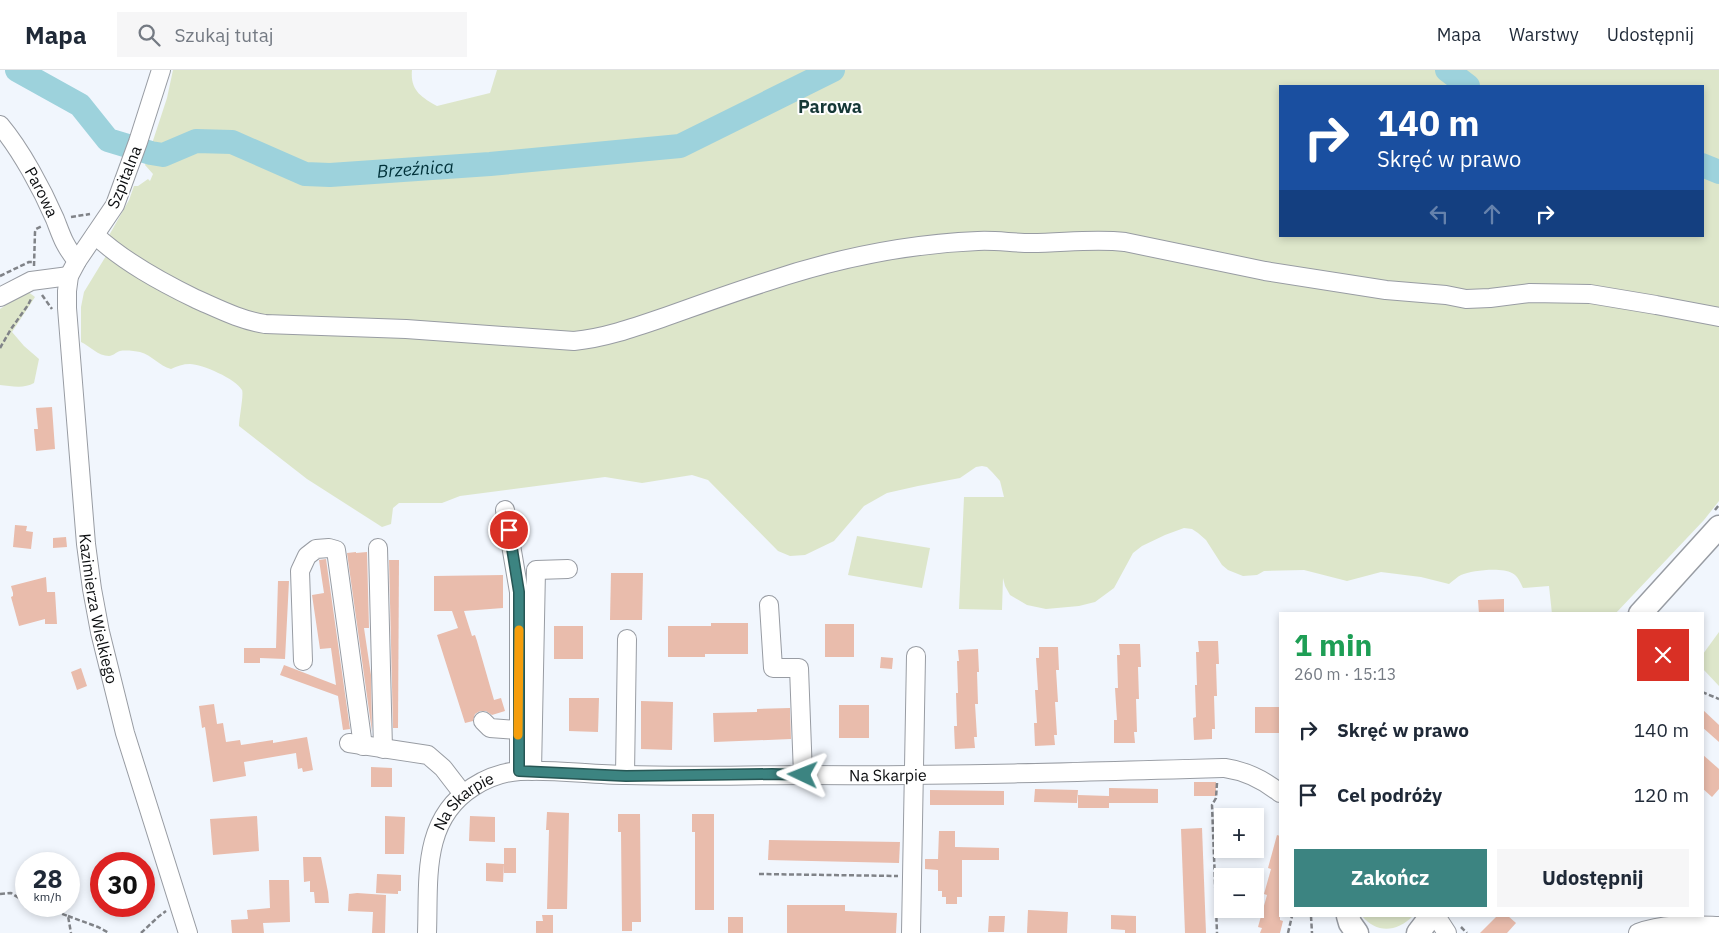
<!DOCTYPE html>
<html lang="pl">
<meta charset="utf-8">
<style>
:root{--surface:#fff;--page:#f6f6f7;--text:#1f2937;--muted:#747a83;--line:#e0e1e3;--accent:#3c8481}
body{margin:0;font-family:"IBM Plex Sans",sans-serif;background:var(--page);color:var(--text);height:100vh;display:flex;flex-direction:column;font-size:19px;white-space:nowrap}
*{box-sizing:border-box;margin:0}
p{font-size:16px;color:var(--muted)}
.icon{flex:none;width:28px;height:28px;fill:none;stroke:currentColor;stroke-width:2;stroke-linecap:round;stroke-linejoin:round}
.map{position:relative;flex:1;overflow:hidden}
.panel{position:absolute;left:1279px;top:542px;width:425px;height:305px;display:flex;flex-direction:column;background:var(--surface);border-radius:0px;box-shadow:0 2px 8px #0003}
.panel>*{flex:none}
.hud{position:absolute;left:1279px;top:15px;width:425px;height:152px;border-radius:0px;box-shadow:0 2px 8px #0003;background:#1a4fa0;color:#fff;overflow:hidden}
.tools{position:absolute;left:1214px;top:738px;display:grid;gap:10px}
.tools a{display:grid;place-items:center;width:50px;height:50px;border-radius:0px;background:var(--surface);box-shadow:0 2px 8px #0003;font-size:25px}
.speed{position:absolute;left:15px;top:782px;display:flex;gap:10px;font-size:25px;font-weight:700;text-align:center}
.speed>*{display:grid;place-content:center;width:65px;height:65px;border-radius:50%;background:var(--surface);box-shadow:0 2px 8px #0003;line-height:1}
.speed small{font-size:12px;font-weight:400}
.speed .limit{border:8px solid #d22;background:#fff;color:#111}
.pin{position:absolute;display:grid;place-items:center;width:42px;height:42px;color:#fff;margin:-21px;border:2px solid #fff;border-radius:50%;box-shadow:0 1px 5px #0007}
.me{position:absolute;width:55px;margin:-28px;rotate:272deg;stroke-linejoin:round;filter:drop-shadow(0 0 4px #0008)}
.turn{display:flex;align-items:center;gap:18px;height:105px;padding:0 15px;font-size:22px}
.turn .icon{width:65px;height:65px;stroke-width:2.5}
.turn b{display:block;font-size:35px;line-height:42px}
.lanes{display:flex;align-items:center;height:48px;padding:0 15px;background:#0003;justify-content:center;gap:25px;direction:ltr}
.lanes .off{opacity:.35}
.round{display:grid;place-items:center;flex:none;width:52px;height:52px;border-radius:0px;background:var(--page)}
.summary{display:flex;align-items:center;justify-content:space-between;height:85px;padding:0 15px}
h1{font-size:30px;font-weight:700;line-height:38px;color:#1e9e55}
.action{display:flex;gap:10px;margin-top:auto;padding:10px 15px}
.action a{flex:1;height:58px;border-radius:0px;background:var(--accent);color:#fff;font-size:20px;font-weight:700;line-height:58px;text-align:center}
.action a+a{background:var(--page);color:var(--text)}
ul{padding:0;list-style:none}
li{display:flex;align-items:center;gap:15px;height:65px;padding:0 15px}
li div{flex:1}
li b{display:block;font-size:19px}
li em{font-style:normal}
header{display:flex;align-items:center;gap:30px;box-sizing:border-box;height:70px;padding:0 25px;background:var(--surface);border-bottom:1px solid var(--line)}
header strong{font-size:24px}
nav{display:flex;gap:28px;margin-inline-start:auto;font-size:18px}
.search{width:350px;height:45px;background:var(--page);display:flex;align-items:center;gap:12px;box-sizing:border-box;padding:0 18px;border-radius:0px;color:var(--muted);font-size:19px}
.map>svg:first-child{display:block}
.green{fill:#dde6ca;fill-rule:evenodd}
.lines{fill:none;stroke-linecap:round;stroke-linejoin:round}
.river{stroke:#9dd2dc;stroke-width:24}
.building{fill:#e9bcac}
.minor-casing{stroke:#989ca3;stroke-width:20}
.major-casing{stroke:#989ca3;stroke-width:25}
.path{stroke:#808388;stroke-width:2.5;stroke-dasharray:5 2.5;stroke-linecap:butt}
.minor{stroke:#fff;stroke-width:18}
.major{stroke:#fff;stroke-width:22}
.route-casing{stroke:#275654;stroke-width:12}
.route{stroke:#3c8481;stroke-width:9}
.slow{stroke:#f59e0b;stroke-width:9}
.labels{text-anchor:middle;stroke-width:4;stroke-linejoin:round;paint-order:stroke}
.street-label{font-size:16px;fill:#0c0e10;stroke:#fff}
.neighbourhood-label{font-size:18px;font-weight:bold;fill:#163837;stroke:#fff}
.water-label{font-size:18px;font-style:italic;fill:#00323a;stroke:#fff}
</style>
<header>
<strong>Mapa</strong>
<div class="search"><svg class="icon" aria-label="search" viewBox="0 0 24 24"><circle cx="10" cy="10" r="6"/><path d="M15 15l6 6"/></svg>Szukaj tutaj</div>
<nav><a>Mapa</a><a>Warstwy</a><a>Udostępnij</a></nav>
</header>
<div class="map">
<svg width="1719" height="863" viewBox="0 0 1719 863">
<rect width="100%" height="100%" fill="#f1f6fd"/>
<g class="green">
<path d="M 173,0 L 412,0 C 410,20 421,27 437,36 L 490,23 L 497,0 L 1719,0 L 1719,244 L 1689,237 L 1480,226 L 1169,179 L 929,170 L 587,266 L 275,251 L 202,227 L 107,169 L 129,130 L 134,116 L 138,116 L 148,109 L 150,111 L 153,104 L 145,95 L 167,28 ZM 1280,16 L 1702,16 L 1702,166 L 1280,166 Z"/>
<path d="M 1106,173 L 1367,220 L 1546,225 L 1719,251 L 1719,431 L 1704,450 L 1615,544 L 1552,544 L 1549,516 L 1523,518 C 1520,512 1518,506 1512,503 C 1502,497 1472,500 1461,505 C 1457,507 1453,511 1449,514 L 1421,507 L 1381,502 L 1347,511 L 1304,500 L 1264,501 L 1257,505 L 1243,506 L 1228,500 L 1222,495 L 1206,470 L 1198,463 L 1192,459 L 1184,458 L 1165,465 L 1142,476 L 1133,483 L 1114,518 L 1095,532 L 1079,536 L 1046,539 L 1027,535 L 1010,525 L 1005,516 L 1003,508 L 1002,540 L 959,539 L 964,427 L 1004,427 L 1000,411 L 992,402 L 987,397 L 982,396 L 976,397 L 960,408 L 918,416 L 887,423 L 864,436 L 834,471 L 805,485 L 790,486 L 778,481 L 708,410 L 692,405 L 642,413 L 605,407 L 460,426 L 442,433 L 399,433 L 393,438 L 391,454 L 382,457 L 307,409 L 239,356 C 239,349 244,324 242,320 C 236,309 202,294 190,294 C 183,294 177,296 171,299 C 159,296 152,285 140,282 C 135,281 125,280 120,281 C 116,282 113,286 109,286 C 98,286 90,276 81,272 L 81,237 L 84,222 L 109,181 L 224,247 L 580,274 L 772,213 L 926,178 Z"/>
<path d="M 27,221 L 35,227 L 12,262 L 24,276 L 39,289 L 34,313 C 24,319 11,316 0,315 L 0,239 Z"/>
<path d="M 857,466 L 930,478 L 922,518 L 848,505 Z"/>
<path d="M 1719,562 L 1719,616 L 1703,599 L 1703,584 Z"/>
<path d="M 1362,846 L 1413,846 C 1396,863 1376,863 1362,846 Z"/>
</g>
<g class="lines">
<g class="river">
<path id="s1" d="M 17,0 L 80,35 L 108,70 L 151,83 L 163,85 L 196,71 L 232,72 L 305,104 L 330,105 L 490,94 L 680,76 L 833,0"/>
<path d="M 1447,0 L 1468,16"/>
<path d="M 1702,95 L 1719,102"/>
</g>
</g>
<g class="building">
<path d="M 52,337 L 55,379 L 36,381 L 34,359 L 38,359 L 36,338 Z"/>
<path d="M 15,455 L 27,456 L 26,461 L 33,462 L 31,479 L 13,477 Z"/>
<path d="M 66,467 L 67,477 L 53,478 L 53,468 Z"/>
<path d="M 356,482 L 356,483 L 367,482 L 369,558 L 364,558 L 371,605 L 372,662 L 347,483 Z"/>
<path d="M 326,489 L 350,659 L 343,660 L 338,626 L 280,605 L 284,595 L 336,615 L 331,578 L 320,579 L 312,525 L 324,523 L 319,490 Z"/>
<path d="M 389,490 L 399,490 L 398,658 L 393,658 Z"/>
<path d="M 611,503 L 643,503 L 642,550 L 610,550 Z"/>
<path d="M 503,505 L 503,538 L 464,541 L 472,566 L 475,565 L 477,571 L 494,630 L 501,628 L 505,641 L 492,645 L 486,641 L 480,641 L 475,644 L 473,651 L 465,653 L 437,565 L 458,558 L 452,541 L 434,541 L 434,506 Z"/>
<path d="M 46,507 L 47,522 L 55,522 L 57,554 L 45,554 L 45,549 L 19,556 L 11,527 L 13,526 L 13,523 L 11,516 Z"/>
<path d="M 278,511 L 289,511 L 285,589 L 260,588 L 260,593 L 244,593 L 244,578 L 276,578 Z"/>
<path d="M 1504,529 L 1504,544 L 1479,544 L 1478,530 Z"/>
<path d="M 711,553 L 748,553 L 748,584 L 705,584 L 705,587 L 668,587 L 668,556 L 711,556 Z"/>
<rect x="825" y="554" width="29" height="33"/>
<rect x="554" y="556" width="29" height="33"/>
<path d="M 1198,571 L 1218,571 L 1219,594 L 1216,594 L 1217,626 L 1214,626 L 1215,659 L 1212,659 L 1212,669 L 1194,670 L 1193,648 L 1196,647 L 1195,615 L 1197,615 L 1196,582 L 1199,582 Z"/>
<path d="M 1119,574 L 1140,574 L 1141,597 L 1138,597 L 1139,629 L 1136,629 L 1137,662 L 1134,662 L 1135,673 L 1114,673 L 1114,650 L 1117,650 L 1115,618 L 1118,618 L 1117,585 L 1120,585 Z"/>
<path d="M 1039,577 L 1058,577 L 1059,600 L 1056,600 L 1058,632 L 1055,632 L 1057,665 L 1054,665 L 1055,675 L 1035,676 L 1034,653 L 1037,653 L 1035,620 L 1038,620 L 1036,588 L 1039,588 Z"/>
<path d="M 978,579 L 979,602 L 977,602 L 978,634 L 975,634 L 977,667 L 974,667 L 975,678 L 955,679 L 954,656 L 957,656 L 956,623 L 958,623 L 957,591 L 959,591 L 958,580 Z"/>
<path d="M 881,587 L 893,588 L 892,599 L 880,598 Z"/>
<path d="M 81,598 L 87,616 L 77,620 L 71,602 Z"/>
<path d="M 569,628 L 599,628 L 598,662 L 569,661 Z"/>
<path d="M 641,631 L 673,632 L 672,680 L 641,679 Z"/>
<path d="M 214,634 L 217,654 L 223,653 L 226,672 L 240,670 L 241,675 L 273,670 L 273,673 L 307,667 L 313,700 L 303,702 L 302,698 L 298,699 L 296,683 L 244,692 L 246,706 L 213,712 L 205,657 L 202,658 L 199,636 Z"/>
<rect x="839" y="635" width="30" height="33"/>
<rect x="1255" y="637" width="25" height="26"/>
<path d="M 790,638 L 791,669 L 714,672 L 713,643 L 757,642 L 757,639 Z"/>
<path d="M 1702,639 L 1719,655 L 1719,672 L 1702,657 Z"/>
<path d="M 1702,684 L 1719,699 L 1719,719 L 1712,727 L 1702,718 Z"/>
<path d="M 371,697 L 392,698 L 392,717 L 371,717 Z"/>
<rect x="1194" y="712" width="22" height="14"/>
<path d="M 1109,718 L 1158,719 L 1158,733 L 1109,733 L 1109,738 L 1078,738 L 1078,725 L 1109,726 L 1109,730 Z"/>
<path d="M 1035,719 L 1078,720 L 1077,733 L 1034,732 Z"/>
<path d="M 930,720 L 1004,721 L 1004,735 L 930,735 Z"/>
<path d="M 547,742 L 569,743 L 567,839 L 547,839 L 549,760 L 546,760 Z"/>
<path d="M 618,744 L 640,744 L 641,852 L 632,852 L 632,861 L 622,861 L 621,762 L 618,762 Z"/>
<path d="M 692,744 L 714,744 L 714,840 L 695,840 L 695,762 L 692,762 Z"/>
<path d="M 257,746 L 259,781 L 213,785 L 210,749 Z"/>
<path d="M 385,746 L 405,747 L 404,784 L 385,784 Z"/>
<path d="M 470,746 L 495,747 L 495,772 L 469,771 Z"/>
<path d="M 1202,758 L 1206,863 L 1185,863 L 1181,759 Z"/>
<path d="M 939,761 L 955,761 L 955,777 L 999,778 L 999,790 L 962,790 L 962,827 L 957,827 L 957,834 L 946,834 L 946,827 L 942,827 L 942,821 L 938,821 L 938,800 L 925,799 L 925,789 L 938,789 Z"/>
<path d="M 1277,765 L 1280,766 L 1280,850 L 1283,851 L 1280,863 L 1260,863 L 1262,858 L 1258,857 L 1267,825 L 1264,824 L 1271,799 L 1268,798 Z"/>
<path d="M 769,770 L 900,772 L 899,793 L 768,790 Z"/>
<rect x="504" y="778" width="12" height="25"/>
<path d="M 303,787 L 321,787 L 328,822 L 329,833 L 315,833 L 314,822 L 310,822 L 310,811 L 304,812 Z"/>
<path d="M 486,793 L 504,794 L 503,812 L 486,811 Z"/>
<path d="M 377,804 L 401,805 L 401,821 L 398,821 L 398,824 L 376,823 Z"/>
<path d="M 269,810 L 289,810 L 290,852 L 263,853 L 264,863 L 232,863 L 231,850 L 248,849 L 247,840 L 270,838 Z"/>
<path d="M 357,823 L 386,825 L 385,863 L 372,863 L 373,842 L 348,841 L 349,824 Z"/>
<path d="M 787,835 L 845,835 L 845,841 L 897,843 L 896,863 L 787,863 Z"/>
<path d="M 1028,840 L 1068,842 L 1067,863 L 1027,863 Z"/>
<path d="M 542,845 L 553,845 L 553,863 L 536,863 L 536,851 L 543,851 Z"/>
<path d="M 1111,845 L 1136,846 L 1136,863 L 1125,863 L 1125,860 L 1111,859 Z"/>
<path d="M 989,846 L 1005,846 L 1004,862 L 988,862 Z"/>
<path d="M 1497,846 L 1508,846 L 1516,853 L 1507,863 L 1480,863 Z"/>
<rect x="728" y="847" width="15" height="16"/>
</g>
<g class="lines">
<g class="minor-casing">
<g id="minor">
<path id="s2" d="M 161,0 L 138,72 L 115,135 L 77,191 L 69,206 L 67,221 L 67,238 L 86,474 L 92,519 L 100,562 L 125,663 L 188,863"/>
<path id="s3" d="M 0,55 C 21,80 42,119 55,149 C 62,167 64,175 77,191"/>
<path d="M 95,165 C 124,192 161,212 196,229 C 219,239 240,250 265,254 L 406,259 L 574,271 C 604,268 633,258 662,248 C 696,236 731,223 766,212 C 834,189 906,174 978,171 C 995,170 1013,173 1031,173 C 1063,173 1094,168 1125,172 L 1265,201 L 1386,220 L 1446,225 L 1466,229 L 1490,228 L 1530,223 L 1590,224 L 1656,235 L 1719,247"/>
<path d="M 0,227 L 31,211 L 69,206"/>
<path d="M 505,440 L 519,522 L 519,701"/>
<path d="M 378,478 L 383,679"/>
<path d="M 769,535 L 773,598 L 799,598 L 803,705"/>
<path d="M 303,591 L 300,501 L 307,486 L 316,479 L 329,478 L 336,480 L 363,676"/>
<path d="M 483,651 L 490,658 L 518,660"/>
<path d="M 349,673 L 428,685 L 443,698 L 463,724"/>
<path d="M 532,701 L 536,500 L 568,499"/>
<path d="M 625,705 L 627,569"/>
<path d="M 1436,846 L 1447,863"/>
<path id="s4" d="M 427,863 C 429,810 421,750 473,717 C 487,708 504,702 520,701 C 556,699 591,705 626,705 C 686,707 746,705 806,705 C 946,706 1085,702 1225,698 C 1246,701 1264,710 1280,723"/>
<path d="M 911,863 L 916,586"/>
<path d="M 1638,863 C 1665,853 1691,855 1719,856"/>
</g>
</g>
<g class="major-casing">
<g id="major">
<path d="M 1640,544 L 1719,457"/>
<path d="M 1348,846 L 1350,853 L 1357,863"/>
<path d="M 1418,863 L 1431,846"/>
</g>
</g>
<g class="path">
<path d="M 71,147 L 90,144"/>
<path d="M 34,196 L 35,162 L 36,159 L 42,156"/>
<path d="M 0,206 L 29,192 L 33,192"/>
<path d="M 42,225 L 52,239"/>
<path d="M 0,278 L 11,259 L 28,235 L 31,229"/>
<path d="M 1715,440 L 1719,435"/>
<path d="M 1702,622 L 1719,629"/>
<path d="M 1217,713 L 1216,728 L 1212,735 L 1217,863"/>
<path d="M 26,803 L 20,828 L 26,831"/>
<path d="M 759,804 L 898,806"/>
<path d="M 0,824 L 11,823 L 19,828"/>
<path d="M 41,836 L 68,846 L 71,863"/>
<path d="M 68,846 L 98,857 L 109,863"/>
<path d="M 1311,846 L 1312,863"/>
<path d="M 1461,857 L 1467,863"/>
<path d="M 141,863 L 158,847 L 166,841"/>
<path d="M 1288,863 L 1292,846"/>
</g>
<use href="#minor" class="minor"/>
<use href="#major" class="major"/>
</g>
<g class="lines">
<g class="route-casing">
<path id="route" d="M 509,460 L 519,522 L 519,701 L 626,706 L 772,704 L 803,705"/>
</g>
<use href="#route" class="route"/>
<path class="slow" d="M 518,665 L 519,560"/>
</g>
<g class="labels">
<g class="street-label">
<text transform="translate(124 107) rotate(-68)" y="6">Szpitalna</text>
<text dy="6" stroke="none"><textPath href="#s3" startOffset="79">Parowa</textPath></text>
<text dy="6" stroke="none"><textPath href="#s2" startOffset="562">Kazimierza Wielkiego</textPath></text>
<text dy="6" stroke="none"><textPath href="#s4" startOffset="579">Na Skarpie</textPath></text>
<text dy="6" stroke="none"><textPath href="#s4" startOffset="144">Na Skarpie</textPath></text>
</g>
<g class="neighbourhood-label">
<text x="830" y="43">Parowa</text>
</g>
<g class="water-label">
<text dy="6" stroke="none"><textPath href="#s1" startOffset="436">Brzeźnica</textPath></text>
</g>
</g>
</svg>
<div class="tools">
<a>+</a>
<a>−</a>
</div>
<div class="speed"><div>28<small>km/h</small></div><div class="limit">30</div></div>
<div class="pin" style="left:509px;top:460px;background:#d93025"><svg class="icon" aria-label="arrive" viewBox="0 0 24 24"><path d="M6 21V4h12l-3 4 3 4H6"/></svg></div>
<svg class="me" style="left:803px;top:705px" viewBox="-20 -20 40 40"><path d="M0-17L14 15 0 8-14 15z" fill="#3c8481" stroke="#fff" stroke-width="4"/></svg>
<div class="hud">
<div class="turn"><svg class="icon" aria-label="right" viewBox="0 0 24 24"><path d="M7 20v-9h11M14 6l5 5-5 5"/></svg><div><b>140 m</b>Skręć w prawo</div></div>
<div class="lanes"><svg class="icon off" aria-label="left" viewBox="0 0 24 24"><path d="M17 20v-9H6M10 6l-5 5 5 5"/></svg><svg class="icon off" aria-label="ahead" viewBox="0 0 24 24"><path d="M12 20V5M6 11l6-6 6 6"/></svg><svg class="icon" aria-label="right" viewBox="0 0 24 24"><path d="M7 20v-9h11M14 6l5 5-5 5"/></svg></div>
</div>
<section class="panel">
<div class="summary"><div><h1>1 min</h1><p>260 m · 15:13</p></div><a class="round" style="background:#d93025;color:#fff"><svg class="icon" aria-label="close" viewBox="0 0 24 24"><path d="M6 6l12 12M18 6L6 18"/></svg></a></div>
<ul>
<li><svg class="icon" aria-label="right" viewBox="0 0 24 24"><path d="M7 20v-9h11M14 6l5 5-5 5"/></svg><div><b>Skręć w prawo</b></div><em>140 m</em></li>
<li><svg class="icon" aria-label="arrive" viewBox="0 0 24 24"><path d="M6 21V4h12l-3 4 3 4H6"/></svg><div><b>Cel podróży</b></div><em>120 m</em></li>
</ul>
<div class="action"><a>Zakończ</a><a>Udostępnij</a></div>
</section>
</div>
